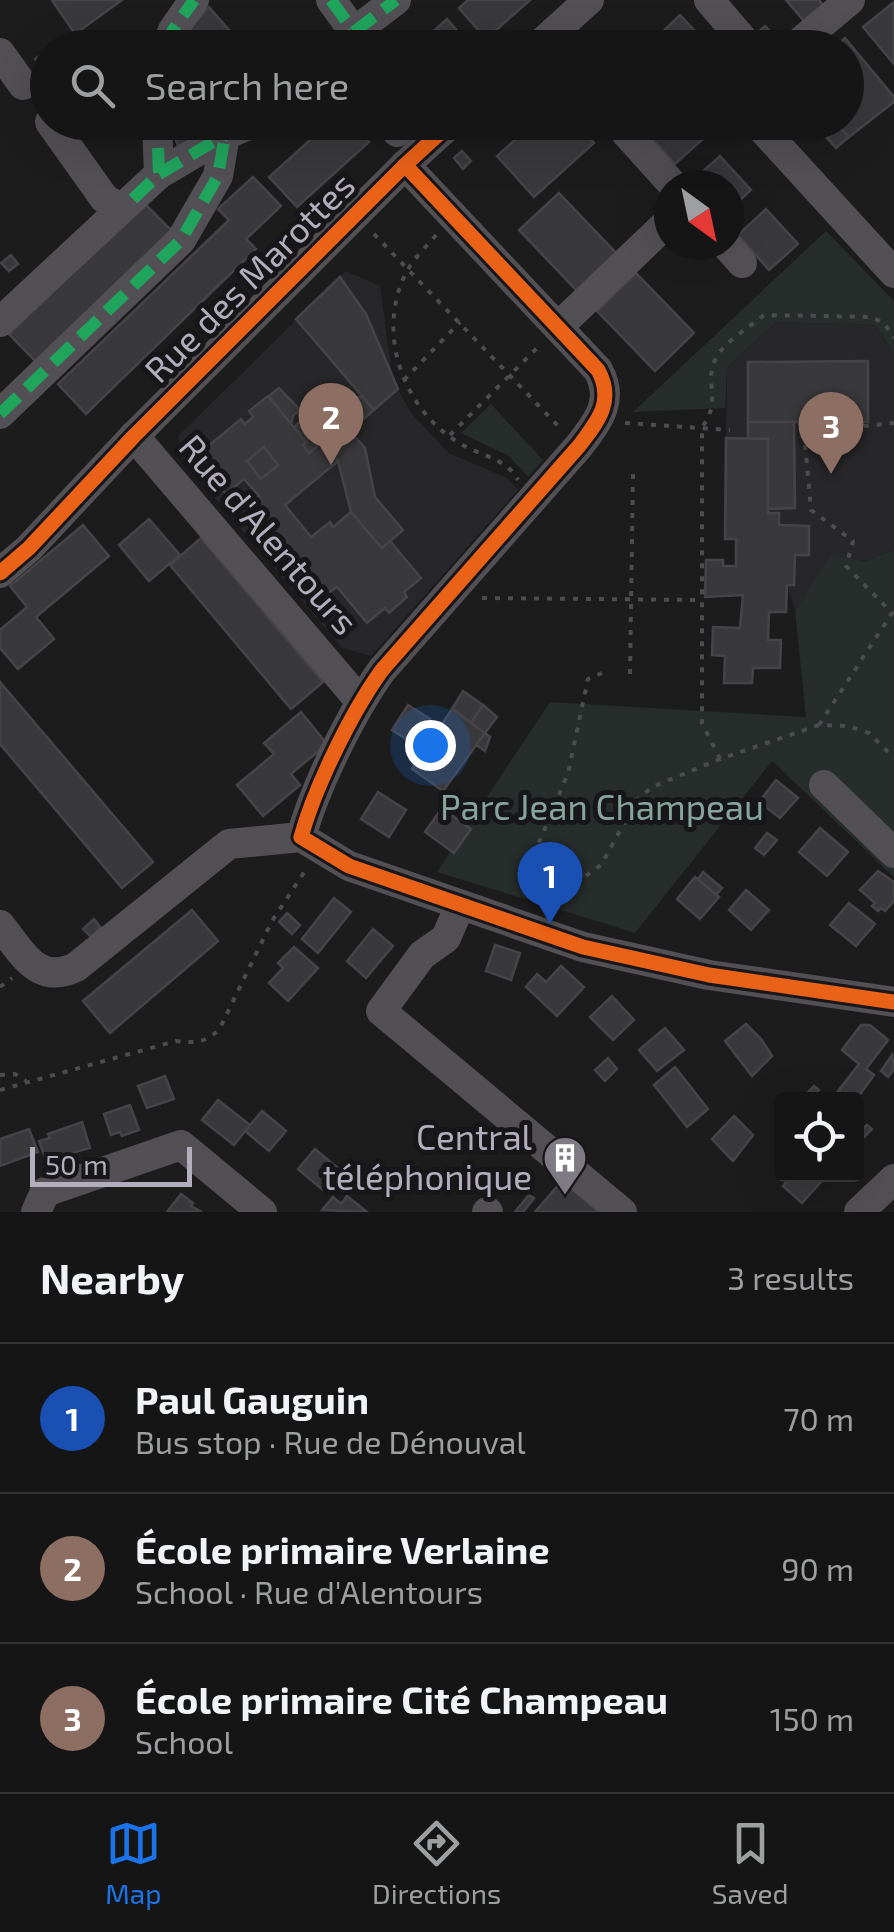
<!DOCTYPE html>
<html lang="en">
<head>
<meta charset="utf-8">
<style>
  :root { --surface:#151515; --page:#222; --text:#f1f3f6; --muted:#9d9fa0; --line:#343434; --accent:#1a73e8 }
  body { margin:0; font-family:"Exo 2",sans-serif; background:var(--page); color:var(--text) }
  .controls { position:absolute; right:30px; bottom:30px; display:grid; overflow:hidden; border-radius:10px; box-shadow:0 10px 40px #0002 }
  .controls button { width:90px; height:90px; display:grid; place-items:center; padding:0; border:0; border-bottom:2px solid var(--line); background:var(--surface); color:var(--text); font:50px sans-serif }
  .compass { position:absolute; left:654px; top:170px; width:90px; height:90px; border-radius:50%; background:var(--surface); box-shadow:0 10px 40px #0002; rotate:147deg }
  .scale { position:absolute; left:30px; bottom:25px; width:162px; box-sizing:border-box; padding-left:10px; border:5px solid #b2aebc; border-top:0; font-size:28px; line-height:35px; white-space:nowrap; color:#b2aebc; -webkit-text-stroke:8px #171618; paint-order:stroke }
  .you { position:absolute; left:430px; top:745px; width:35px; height:35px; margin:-25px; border:8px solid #fff; border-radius:50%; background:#1a73e8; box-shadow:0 0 0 15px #1a73e833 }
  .badge { display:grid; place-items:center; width:65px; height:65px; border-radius:50%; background:var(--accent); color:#fff; font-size:32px; font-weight:700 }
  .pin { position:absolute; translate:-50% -82px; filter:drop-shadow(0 2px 5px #0008) }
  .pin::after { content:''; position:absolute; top:52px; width:35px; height:30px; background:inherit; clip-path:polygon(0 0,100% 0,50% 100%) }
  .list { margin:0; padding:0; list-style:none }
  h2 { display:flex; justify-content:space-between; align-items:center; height:130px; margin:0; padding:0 40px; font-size:42px }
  h2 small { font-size:32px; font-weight:400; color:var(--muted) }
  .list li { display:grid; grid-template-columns:65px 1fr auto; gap:30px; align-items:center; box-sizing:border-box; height:150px; padding:0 40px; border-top:2px solid var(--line) }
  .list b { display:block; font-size:38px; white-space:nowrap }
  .list p { margin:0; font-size:32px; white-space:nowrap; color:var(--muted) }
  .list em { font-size:32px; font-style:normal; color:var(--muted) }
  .icon { flex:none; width:55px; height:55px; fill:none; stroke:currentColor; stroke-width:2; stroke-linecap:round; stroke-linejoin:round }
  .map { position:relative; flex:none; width:894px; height:1212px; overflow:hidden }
  .search { position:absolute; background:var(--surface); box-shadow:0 10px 40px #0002; left:30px; right:30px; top:30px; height:110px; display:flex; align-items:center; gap:25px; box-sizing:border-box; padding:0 35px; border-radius:55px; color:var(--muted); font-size:38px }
  .sheet { height:580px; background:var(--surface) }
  nav { display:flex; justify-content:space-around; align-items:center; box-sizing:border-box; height:140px; border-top:2px solid var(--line); background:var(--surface); font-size:28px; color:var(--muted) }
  nav a { display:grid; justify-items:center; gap:5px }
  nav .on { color:var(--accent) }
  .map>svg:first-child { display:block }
  .built { fill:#272628 }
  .green { fill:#262d2b }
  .building { fill:#39393b; stroke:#464448; stroke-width:2.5; fill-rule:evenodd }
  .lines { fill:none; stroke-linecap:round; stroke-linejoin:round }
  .path { stroke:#4d4c50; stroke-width:4; stroke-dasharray:5 8; stroke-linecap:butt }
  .minor { stroke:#525055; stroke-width:30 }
  .quiet { stroke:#20a55d; stroke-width:12; stroke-dasharray:25 12; stroke-linecap:butt }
  .cycleway-casing { stroke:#171618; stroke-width:21 }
  .cycleway { stroke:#ea6118; stroke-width:15 }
  .labels { text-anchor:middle; stroke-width:10; stroke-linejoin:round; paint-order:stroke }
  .street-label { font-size:35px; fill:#b2aebc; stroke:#171618 }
  .park-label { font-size:35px; fill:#87a59a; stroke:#171618 }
  .poi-label { font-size:35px; fill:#b2aebc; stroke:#171618; text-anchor:end }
</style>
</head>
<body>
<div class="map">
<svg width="894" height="1212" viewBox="0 0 894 1212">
  <rect width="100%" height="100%" fill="#1c1c1c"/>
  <g class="built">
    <path d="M346,271L380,286L393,381L412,414L449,453L507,478L518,490L371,656L342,648L181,458L178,436Z"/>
    <path d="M776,322L875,325L894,354V550L865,561L830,555L795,610L787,585H794L795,555H809V527L779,525V514L768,513L726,438L727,367Z"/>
  </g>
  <g class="green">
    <path d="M826,231L894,301V354L875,325L776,322L727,367L725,408L633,412Z"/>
    <path d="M491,404L543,460L528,477L509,456L461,433Z"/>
    <path d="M894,550V877L772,761L635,933L437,872L550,702L806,717L795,610L830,555L865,561Z"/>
  </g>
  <g class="building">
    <path d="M52,0H122L75,34Z"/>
    <path d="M468,0H530L486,39L459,8Z"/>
    <path d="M786,0H819L823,5L804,21Z"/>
    <path d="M894,2V64L863,27Z"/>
    <path d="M209,7L235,37L226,48H179L192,25Z"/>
    <path d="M680,15L706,43L701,48H646Z"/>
    <path d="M447,19L472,48H415Z"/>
    <path d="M765,26L779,41L772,48H763L753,37Z"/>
    <path d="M67,36L76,48H51Z"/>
    <path d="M845,38L894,97V102L849,137L835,122H846V48H834Z"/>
    <path d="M48,50V78L35,59Z"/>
    <path d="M79,122H111L90,137Z"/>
    <path d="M170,122H212L217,134L180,152Z"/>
    <path d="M330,122H351L369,142L297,207L269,177Z"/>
    <path d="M535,122H575L594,143L534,197L497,156Z"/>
    <path d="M652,122H690L704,138L675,164L644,130Z"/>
    <path d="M839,127L849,137L836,148L827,138Z"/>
    <path d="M462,151L471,161L463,169L454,158Z"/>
    <path d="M720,156L751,190L729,210V185H694L691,182Z"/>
    <path d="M253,177L281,206L246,239L256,249L86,414L58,384L229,220L218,209Z"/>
    <path d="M559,193L617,254L577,291L519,230Z"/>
    <path d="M144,203L173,232L37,363L9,334Z"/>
    <path d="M766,209L798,244L769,270L738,235Z"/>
    <path d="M11,255L18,264L9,271L1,263Z"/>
    <path d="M636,273L694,333L655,371L597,311Z"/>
    <path d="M340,277L366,314L398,389L374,410L296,319Z"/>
    <path d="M868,361V422H748V362Z"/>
    <path d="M279,388L300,410L293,416L291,424L269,396Z"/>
    <path d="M268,396L306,442L303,445L309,453L322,442L338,461L285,505L311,537L330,522L333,527L351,512L382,548L390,541L421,578L404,592L407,597L389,613L385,608L367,623L337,587L327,594L250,503L259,496L244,479L226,494L195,457L241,419L245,424L253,417L249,411ZM264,447L278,465L261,479L247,461Z"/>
    <path d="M361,396L374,410L350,431L365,448L375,497L403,530L382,548L351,512L338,461L322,442L309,453L303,445L306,442L294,427L324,402L337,416Z"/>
    <path d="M748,422H794L795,508L768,509V439H748Z"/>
    <path d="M726,438L768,439V513H779V525L809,526V555H795L794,585H787L786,612H769L768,640H781L780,668H753L752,683H724L725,656L712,655L713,627L740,628L743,595L705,597L706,560H723V566H736V539H725Z"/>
    <path d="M264,447L278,465L261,479L247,461Z"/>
    <path d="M149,519L180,555L149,581L119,545Z"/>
    <path d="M83,525L109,556L36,617L54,639L18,669L0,648V630L27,607L10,586Z"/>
    <path d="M201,538L323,682L291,709L170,565Z"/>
    <path d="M0,682L153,862L122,888L0,744Z"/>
    <path d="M463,691L483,705L471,723L452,709Z"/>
    <path d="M408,705L430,719L414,744L392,730Z"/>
    <path d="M483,705L497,717L485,733L471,723Z"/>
    <path d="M452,709L485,733L443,791L412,769Z"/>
    <path d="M301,712L327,744L291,774L300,785L263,816L237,785L274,754L264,743Z"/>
    <path d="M485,733L490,737L485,751L476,745Z"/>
    <path d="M776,780L798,798L780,818L759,802Z"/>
    <path d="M378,792L406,810L389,837L361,819Z"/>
    <path d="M442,808L471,829L454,853L425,832Z"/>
    <path d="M820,828L848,852L827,876L799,852Z"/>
    <path d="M767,833L777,840L764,855L755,848Z"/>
    <path d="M878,871L894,882V901L885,911L881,908L878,911L872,906L875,903L860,890Z"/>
    <path d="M703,872L722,888L716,895L698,879Z"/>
    <path d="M695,877L719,897L700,919L677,899Z"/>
    <path d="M746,890L769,910L751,930L729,910Z"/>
    <path d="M334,898L351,912L318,953L302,939Z"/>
    <path d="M849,903L875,924L856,946L830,925Z"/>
    <path d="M192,910L218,941L110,1033L83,1001Z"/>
    <path d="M287,913L300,925L292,934L279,922Z"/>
    <path d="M94,919L101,928L91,937L83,929Z"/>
    <path d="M373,929L393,946L366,978L347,961Z"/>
    <path d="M495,945L520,953L511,980L486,971Z"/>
    <path d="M294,947L318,968L288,1001L269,983L283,968L278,963Z"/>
    <path d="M561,966L584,987L557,1016L526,987L537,974L546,982Z"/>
    <path d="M612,996L634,1020L613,1040L590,1017Z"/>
    <path d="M746,1024L762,1040L772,1056L752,1076L725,1041Z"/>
    <path d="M861,1025H870L888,1040L866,1069L874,1075L856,1100H849L838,1091L859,1064L842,1050Z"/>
    <path d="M665,1028L684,1050L657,1071L639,1050Z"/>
    <path d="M892,1055L894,1069L888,1077L881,1071Z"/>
    <path d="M608,1058L617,1069L605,1081L595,1070Z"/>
    <path d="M675,1067L708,1109L687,1127L654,1085Z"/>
    <path d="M165,1076L174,1099L147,1108L138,1086Z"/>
    <path d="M814,1086L819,1090L811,1100H805L803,1098Z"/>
    <path d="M218,1100L250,1125L234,1145L202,1120Z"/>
    <path d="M130,1105L139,1130L122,1136L120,1132L111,1135L104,1114Z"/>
    <path d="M262,1111L286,1131L269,1151L245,1131Z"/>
    <path d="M734,1116L753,1135L733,1161L712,1139Z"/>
    <path d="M82,1122L90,1148L46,1160L39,1141L50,1138L48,1134Z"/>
    <path d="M867,1125L872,1129L861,1140L856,1135Z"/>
    <path d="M29,1129L38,1152L0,1166V1139Z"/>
    <path d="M315,1149L340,1170L323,1190L298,1169Z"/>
    <path d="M798,1174H828L802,1203L783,1186L792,1175L795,1178Z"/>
    <path d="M562,1181L599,1212H535Z"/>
    <path d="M181,1194L193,1203L191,1206L202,1212H167Z"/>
    <path d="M529,1195L534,1198L523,1212H515Z"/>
    <path d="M347,1196L367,1212L322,1210L333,1197L341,1204Z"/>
  </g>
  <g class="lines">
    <g class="path">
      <path d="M374,234L561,429"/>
      <path d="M436,235C427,246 414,258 407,271C375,331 402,410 461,444C481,456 506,458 518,480"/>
      <path d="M404,380L460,322"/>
      <path d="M625,423L730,430"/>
      <path d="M450,435L539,346"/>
      <path d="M482,598L702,600"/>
      <path d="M602,673L588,679L568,773L538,845V868L545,885L581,879L601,865L637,800L652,787L720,759L819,725L848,726L869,733L894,758"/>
      <path d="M630,674L633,474"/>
      <path d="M819,725L892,613L846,566L853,541L811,510L804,432L894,423"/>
      <path d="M720,759L702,723V427C723,400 703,382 716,358C724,342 750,327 764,315L871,317L884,323L894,338"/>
      <path d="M536,903L545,885"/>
      <path d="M0,987L12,978"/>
      <path d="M0,1075L15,1074L26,1081"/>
      <path d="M0,1090L176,1041C196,1043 204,1043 219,1030L272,921L307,868"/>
    </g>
    <g class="minor">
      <path d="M331,0L354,32L342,48"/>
      <path d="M709,0L750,48"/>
      <path d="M354,32L396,0"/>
      <path d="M166,48L173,30L194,0"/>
      <path d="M536,48L589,0"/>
      <path d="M793,48L850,0"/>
      <path d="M0,53L23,85"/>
      <path d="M50,122L104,198L121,209"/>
      <path d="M389,122L397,132"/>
      <path d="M756,122L894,273"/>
      <path d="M627,134L673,185"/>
      <path d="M159,174L225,135L256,122"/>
      <path d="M726,245L742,263"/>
      <path d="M0,322L159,174L157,122"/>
      <path d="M558,327L669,221"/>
      <path d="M0,414L181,240L218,176L225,135"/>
      <path d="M134,436L360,701"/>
      <path d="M0,573L29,548L134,436L405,165L452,122"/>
      <path d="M824,785L894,853"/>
      <path d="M301,837C315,787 351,713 382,670L579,446C598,421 615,401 598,370L405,165"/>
      <path d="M301,837L349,866L583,947L709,975L894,1002"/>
      <path d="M460,905L446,938L422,955L381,1011L622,1212"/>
      <path d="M0,925C22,952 37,986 76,967L229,844L301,837"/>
      <path d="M36,1212L45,1192L181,1145L262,1212"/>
      <path d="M487,1212H488"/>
      <path d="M859,1212L894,1179"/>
    </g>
    <g class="quiet">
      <path d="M331,0L354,32L342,48"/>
      <path d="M354,32L396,0"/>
      <path d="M166,48L173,30L194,0"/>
      <path d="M389,122L397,132"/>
      <path d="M159,174L225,135L256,122"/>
      <path d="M133,199L159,174L157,122"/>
      <path d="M0,414L181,240L218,176L225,135"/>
    </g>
    <defs>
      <g id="cycleway">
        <path d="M405,165L598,370C615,401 598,421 579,446L382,670C351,713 315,787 301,837L349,866L583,947L709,975L894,1002"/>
        <path d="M0,573L29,548L134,436L405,165L452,122"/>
      </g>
    </defs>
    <use href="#cycleway" class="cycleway-casing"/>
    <use href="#cycleway" class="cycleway"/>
  </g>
  <defs>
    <symbol id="building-pin" viewBox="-11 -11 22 30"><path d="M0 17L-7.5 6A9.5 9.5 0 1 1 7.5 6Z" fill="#7e7b84" stroke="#171618"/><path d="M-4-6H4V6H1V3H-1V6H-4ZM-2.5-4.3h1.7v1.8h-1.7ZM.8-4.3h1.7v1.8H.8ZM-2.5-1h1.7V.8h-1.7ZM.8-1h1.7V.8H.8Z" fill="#fff"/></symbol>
  </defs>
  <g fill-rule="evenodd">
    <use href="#building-pin" x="540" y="1133" width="50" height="68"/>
  </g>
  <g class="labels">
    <g class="street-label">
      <text transform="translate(250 278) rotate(-45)" y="12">Rue des Marottes</text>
      <text transform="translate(268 535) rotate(49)" y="12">Rue d'Alentours</text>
    </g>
    <g class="park-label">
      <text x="602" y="820">Parc Jean Champeau</text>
    </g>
    <g class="poi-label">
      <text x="532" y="1150">Central<tspan x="532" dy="40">téléphonique</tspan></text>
    </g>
  </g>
</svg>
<div class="controls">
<button><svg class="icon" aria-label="locate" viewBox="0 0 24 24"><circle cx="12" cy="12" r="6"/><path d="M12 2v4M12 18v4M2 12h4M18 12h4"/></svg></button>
</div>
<svg class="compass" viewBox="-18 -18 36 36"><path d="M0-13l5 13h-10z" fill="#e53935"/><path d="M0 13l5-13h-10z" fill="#9d9fa0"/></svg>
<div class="scale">50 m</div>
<div class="you"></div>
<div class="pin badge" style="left:550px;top:924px;background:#1a4fb4">1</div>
<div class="pin badge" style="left:331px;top:465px;background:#8d6e63">2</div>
<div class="pin badge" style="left:831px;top:474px;background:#8d6e63">3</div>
<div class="search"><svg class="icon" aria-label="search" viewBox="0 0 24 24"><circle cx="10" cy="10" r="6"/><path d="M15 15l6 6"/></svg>Search here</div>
</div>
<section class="sheet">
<h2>Nearby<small>3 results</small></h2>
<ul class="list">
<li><span class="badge" style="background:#1a4fb4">1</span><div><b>Paul Gauguin</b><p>Bus stop · Rue de Dénouval</p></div><em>70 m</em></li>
<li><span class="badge" style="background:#8d6e63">2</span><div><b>École primaire Verlaine</b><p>School · Rue d'Alentours</p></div><em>90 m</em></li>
<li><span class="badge" style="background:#8d6e63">3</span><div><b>École primaire Cité Champeau</b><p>School</p></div><em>150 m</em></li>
</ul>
</section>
<nav>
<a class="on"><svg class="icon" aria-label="map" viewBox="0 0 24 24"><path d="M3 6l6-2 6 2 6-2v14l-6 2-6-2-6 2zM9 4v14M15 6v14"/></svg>Map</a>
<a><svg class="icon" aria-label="directions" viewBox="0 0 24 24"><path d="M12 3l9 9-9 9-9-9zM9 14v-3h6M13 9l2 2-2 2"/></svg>Directions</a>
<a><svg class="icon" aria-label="saved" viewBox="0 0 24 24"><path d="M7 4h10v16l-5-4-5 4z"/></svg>Saved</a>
</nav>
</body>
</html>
